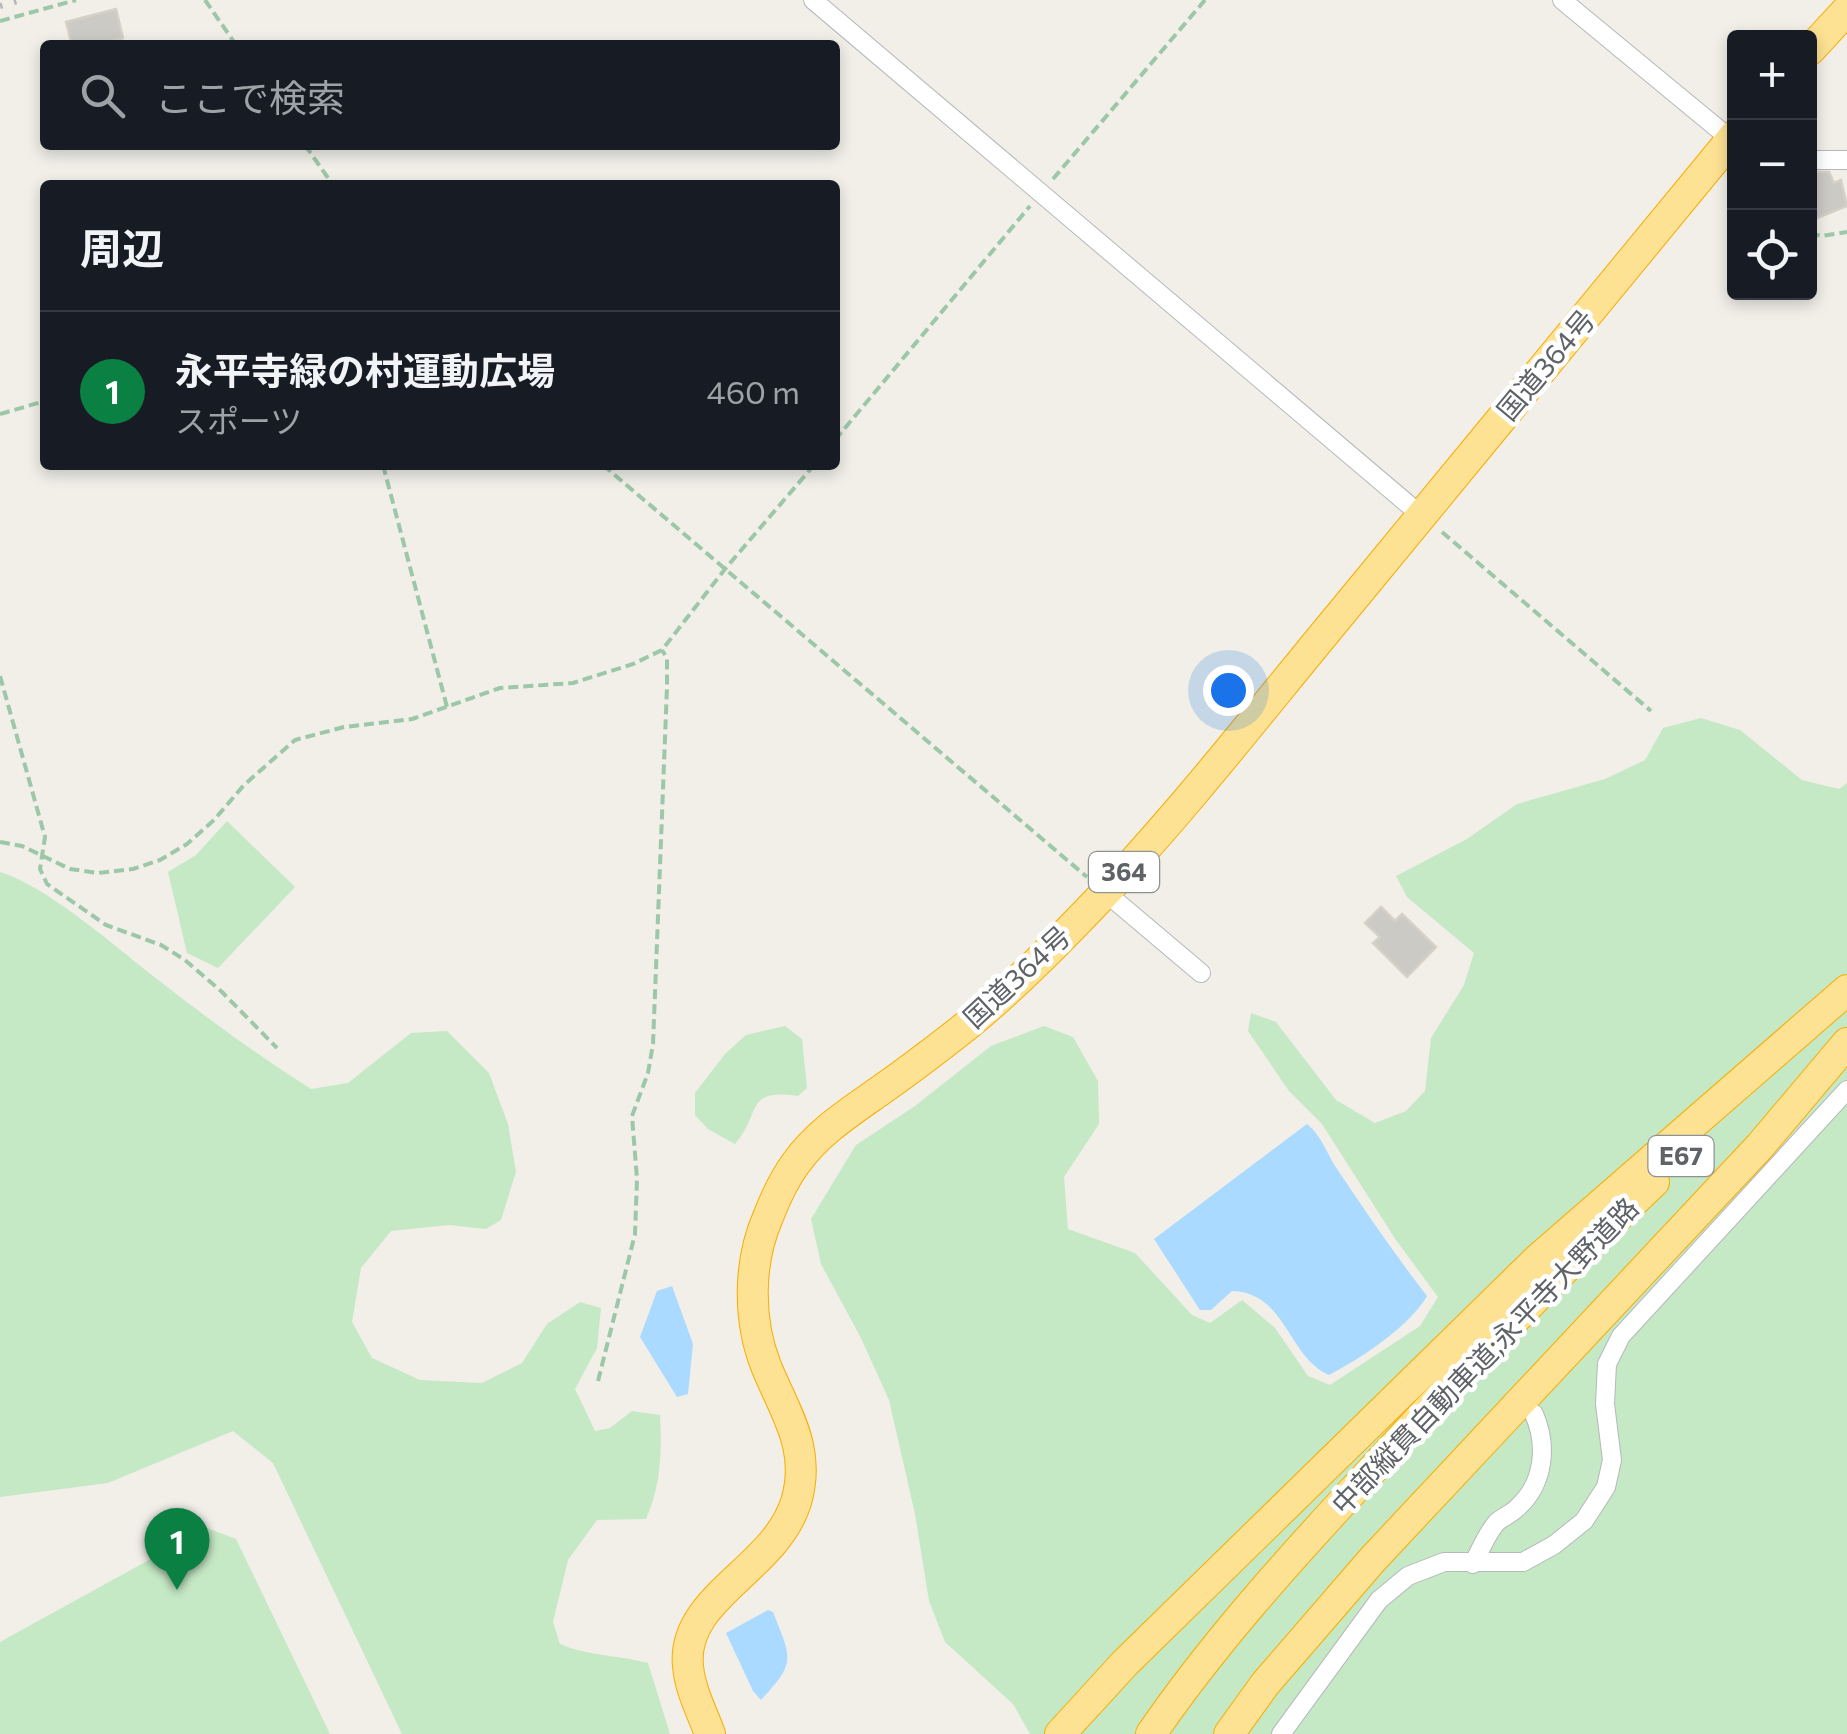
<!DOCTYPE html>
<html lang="ja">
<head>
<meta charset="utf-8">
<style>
  :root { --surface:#171b24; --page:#20242c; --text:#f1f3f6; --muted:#9ea1a6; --line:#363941; --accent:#0b8043 }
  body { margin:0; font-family:Commissioner,"Noto Sans JP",sans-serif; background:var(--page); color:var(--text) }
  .controls { position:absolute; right:30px; top:30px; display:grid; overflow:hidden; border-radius:10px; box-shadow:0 5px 15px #0003 }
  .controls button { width:90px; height:90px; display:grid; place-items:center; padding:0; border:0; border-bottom:2px solid var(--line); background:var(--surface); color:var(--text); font:50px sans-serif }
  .you { position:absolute; left:1228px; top:690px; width:35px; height:35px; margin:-25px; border:8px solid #fff; border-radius:50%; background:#1a73e8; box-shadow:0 0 0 15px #1a73e833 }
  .badge { display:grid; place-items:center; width:65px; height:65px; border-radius:50%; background:var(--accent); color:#fff; font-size:32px; font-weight:700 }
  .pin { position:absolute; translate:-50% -82px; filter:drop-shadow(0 2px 5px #0008) }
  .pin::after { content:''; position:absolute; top:52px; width:35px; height:30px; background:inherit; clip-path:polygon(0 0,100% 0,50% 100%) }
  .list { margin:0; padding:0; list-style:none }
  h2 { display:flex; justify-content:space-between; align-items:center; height:130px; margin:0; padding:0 40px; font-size:42px }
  h2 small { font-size:32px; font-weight:400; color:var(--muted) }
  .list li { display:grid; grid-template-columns:65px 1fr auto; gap:30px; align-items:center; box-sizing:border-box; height:160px; padding:0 40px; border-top:2px solid var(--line) }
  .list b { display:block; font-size:38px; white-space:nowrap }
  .list p { margin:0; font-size:32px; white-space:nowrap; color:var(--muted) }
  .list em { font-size:32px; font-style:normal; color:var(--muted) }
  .icon { flex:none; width:55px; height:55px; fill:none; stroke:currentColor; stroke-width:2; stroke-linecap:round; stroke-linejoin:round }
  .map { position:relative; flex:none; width:1847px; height:1734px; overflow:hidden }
  .search { position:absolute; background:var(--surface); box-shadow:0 5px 15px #0003; left:40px; top:40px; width:800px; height:110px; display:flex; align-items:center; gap:25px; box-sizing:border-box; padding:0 35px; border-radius:10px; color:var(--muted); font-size:38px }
  .panel { position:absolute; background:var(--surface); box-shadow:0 5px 15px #0003; left:40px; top:180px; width:800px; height:290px; border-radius:10px }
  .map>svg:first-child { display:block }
  .green { fill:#c5e8c5 }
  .water { fill:#aadaff }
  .building { fill:#cccac5; stroke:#d6d1c6; stroke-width:2.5 }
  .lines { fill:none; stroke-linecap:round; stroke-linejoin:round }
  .street-casing { stroke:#b5b8bc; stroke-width:20 }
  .highway-casing { stroke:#f9ab00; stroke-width:32 }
  .path { stroke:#9cc7a9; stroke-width:4; stroke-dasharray:10 5; stroke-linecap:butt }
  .street { stroke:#fff; stroke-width:18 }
  .highway { stroke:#fde293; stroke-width:30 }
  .rail { stroke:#b6b7b8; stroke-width:6; stroke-dasharray:2.5 12; stroke-linecap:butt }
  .labels { text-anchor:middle; stroke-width:9; stroke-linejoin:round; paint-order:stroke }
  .shield { fill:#fff; stroke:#8f9295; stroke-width:2.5 }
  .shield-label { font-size:25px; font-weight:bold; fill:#5f6368 }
  .street-label { font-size:28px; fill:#5f6368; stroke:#fff }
</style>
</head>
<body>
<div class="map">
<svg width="1847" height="1734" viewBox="0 0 1847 1734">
  <rect width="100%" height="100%" fill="#f1efe8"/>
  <g class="green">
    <path d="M1701,718L1740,730L1802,780L1839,789L1847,783V1734H1030L1013,1704L945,1642L929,1601L915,1514L889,1400L861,1338L821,1264L811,1219L856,1145L915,1106L991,1046L1044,1026L1073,1037L1098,1081L1099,1124L1064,1177L1068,1229L1135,1253L1192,1315L1210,1323L1242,1300L1275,1328L1308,1376L1330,1385L1420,1326L1438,1297L1396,1240L1322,1124L1289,1091L1248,1031L1251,1013L1276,1022L1336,1100L1375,1123L1406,1111L1425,1091L1431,1038L1464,985L1474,953L1407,897L1396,876L1467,839L1517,804L1605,779L1645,760L1663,728Z"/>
    <path d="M227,821L295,887L218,968L187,953L168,872L196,855Z"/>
    <path d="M0,872C46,886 114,945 153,976C204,1016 256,1054 311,1089L348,1083L411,1033L447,1031L489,1073L508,1124L516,1172L501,1220L486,1229L449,1225L391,1231L361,1268L352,1322L372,1358L420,1380L482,1383L522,1363L547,1324L580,1302L601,1308L597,1348L575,1389L595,1431L610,1428L632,1411L660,1415C662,1451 661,1485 646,1519L597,1520L568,1560L553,1622L560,1644C588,1656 618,1655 648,1663L670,1734H402L273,1463L233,1431L108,1483L0,1497Z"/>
    <path d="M785,1026L802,1039L807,1088L798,1096C744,1088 762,1113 735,1144L708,1129L695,1115V1093L725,1054L746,1035Z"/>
    <path d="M207,1528L236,1539L330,1734H0V1642Z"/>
  </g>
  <g class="water">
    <path d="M1307,1124C1321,1135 1327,1154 1337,1169C1366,1212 1395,1255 1427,1296C1410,1326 1360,1359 1329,1375C1288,1358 1286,1292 1232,1291L1211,1310H1200L1154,1239Z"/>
    <path d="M672,1286L693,1344L688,1394L677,1397L640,1337L657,1291Z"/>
    <path d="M768,1610L773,1612C791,1658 797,1662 761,1700L753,1691L726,1633Z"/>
  </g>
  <g class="building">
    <path d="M116,9L123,38L97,45H72L66,22Z"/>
    <path d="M1815,172H1829L1834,183L1841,180L1847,206L1810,221V175Z"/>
    <path d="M1381,907L1395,921L1402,914L1436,947L1407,977L1373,943L1380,937L1365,923Z"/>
  </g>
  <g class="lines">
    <defs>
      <g id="street">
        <path d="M813,0L1422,516"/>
        <path d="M1562,0L1734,142"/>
        <path d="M1810,160H1847"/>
        <path d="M1105,892L1201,973"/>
        <path d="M1473,1564C1480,1551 1487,1533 1497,1522C1503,1517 1511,1514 1517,1508C1544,1484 1548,1446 1534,1414"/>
        <path d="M1281,1734L1379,1600L1408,1576L1444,1562H1523L1554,1545L1584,1521L1606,1487L1612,1460L1605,1404L1607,1364L1621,1336L1847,1090"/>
      </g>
      <g id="highway">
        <path d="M1810,50L1847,10"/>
        <path d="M710,1734C702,1712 690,1690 688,1666C681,1597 775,1570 796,1502C812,1448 785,1413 766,1366C748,1320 748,1263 768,1217C775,1199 784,1179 796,1163C818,1132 850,1112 881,1090C911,1069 941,1046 970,1023C1017,984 1060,940 1102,896C1186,807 1261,710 1339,616C1471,456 1603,296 1734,136"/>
        <path d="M1060,1734L1125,1663L1539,1258L1847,990"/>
        <path d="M1151,1734C1213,1644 1286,1563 1361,1482C1455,1379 1552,1279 1654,1182"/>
        <path d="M1229,1734L1265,1684L1373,1559L1760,1146L1847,1043"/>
      </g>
    </defs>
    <use href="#street" class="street-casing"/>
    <use href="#highway" class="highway-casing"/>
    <g class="path">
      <path d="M205,0L236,45"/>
      <path d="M0,21L76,0"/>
      <path d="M305,145L333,185"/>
      <path d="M1053,179L1205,0"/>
      <path d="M1810,233L1821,236L1847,232"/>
      <path d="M0,414L45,401"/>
      <path d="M835,440L1030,206"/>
      <path d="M383,465L447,707"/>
      <path d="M603,465L1087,877"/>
      <path d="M1442,532L1651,711"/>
      <path d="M0,676L45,837L40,869L47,884L106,925L161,945L185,960L222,992L277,1048"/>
      <path d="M0,842L22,846L70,869L98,873L133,869L160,860L187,844L214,820L244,785L295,740L344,727L412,719L500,688L573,683L633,664L662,650L725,569L814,465"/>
      <path d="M598,1381L635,1234L637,1179L632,1116L648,1073L653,1044L667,687V658L662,650"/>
    </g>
    <use href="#street" class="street"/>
    <use href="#highway" class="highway"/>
    <path class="rail" d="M0,6L21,0"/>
  </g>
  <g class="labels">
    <g class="shield">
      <rect x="1089" y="852" width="70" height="40" rx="8"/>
      <rect x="1648.5" y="1136" width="65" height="40" rx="8"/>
    </g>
    <g class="shield-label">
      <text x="1124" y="881">364</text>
      <text x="1681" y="1165">E67</text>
    </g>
    <g class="street-label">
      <text transform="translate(1546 365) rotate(-50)" y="10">国道364号</text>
      <text transform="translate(1017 977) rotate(-43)" y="10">国道364号</text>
      <text transform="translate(1485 1356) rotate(-46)" y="10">中部縦貫自動車道;永平寺大野道路</text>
    </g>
  </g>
</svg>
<div class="controls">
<button>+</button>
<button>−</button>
<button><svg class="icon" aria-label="locate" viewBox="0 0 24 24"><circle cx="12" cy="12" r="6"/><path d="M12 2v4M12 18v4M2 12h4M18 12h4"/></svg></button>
</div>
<div class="you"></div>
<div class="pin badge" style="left:177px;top:1590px">1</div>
<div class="search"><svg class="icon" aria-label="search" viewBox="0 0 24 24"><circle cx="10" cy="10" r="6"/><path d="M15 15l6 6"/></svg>ここで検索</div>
<section class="panel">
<h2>周辺<small></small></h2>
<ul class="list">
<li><span class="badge">1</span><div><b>永平寺緑の村運動広場</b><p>スポーツ</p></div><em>460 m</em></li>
</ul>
</section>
</div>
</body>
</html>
